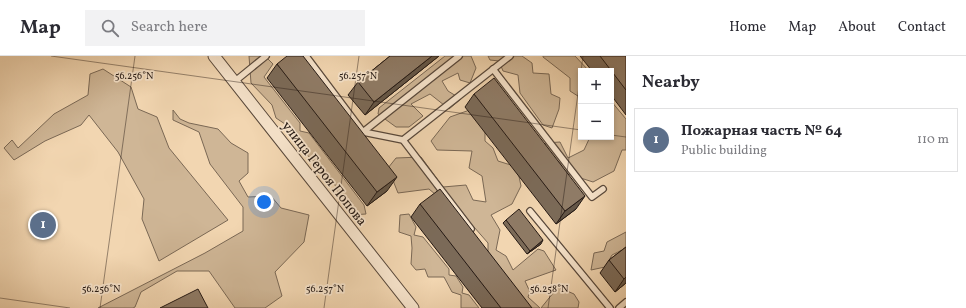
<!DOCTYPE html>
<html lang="en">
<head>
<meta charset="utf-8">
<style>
  :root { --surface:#fff; --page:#f2f2f3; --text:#2b2b33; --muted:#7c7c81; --line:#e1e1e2; --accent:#0b8043 }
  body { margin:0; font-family:Vollkorn,serif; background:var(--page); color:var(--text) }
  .controls { position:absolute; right:12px; top:12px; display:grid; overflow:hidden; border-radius:0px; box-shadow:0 2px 6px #0003 }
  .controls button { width:36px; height:36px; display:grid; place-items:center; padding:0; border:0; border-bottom:1px solid var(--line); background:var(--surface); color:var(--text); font:20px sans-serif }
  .you { position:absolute; left:264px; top:146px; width:14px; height:14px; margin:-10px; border:3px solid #fff; border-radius:50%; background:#1a73e8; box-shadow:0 0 0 6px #1a73e833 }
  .badge { display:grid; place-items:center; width:26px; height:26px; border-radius:50%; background:var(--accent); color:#fff; font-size:13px; font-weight:700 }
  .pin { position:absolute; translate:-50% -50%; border:2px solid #fff; box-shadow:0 1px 4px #0006 }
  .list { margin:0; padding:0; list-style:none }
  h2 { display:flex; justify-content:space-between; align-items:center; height:52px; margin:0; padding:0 16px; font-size:17px }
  h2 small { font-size:13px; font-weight:400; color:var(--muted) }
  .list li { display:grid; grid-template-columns:26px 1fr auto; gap:12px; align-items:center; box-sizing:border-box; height:64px; margin:0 8px 8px; padding:0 8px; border:1px solid var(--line); border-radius:0px }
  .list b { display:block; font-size:15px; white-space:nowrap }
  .list p { margin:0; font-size:13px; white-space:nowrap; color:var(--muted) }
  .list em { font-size:13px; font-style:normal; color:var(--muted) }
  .icon { flex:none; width:22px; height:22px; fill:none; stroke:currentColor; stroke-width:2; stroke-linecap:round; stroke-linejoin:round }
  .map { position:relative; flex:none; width:626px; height:252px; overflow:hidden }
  header { display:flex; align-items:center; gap:24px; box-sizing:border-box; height:56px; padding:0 20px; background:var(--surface); border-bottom:1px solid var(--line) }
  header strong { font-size:19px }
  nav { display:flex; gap:22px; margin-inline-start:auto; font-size:14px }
  .search { width:280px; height:36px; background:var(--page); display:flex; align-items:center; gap:10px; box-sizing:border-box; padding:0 14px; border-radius:0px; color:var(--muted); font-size:15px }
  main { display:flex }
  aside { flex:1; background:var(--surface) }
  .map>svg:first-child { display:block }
  .green { fill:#cfb696; stroke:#7a6855 }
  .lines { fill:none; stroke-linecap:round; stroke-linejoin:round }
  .lane-casing { stroke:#58483b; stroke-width:8 }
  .street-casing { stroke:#58483b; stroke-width:13 }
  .lane { stroke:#f7e4cc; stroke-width:5.5 }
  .street { stroke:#f7e4cc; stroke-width:11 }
  .wall { fill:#7b6a58; stroke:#241914 }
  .shaded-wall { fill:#645647; stroke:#241914 }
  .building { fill:#8f7b66; stroke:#241914 }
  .ticks { fill:none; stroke:#241914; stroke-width:1; stroke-opacity:0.45 }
  .labels { text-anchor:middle; stroke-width:3.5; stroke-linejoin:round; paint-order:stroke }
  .street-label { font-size:14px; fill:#241914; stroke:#f7e4cc }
  .ticks-label { font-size:10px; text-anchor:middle; fill:#241914; stroke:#f7e4cc; stroke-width:3.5; stroke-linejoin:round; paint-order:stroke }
</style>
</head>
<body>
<header>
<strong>Map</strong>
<div class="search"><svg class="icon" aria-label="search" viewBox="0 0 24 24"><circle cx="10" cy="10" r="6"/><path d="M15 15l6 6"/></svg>Search here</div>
<nav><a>Home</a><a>Map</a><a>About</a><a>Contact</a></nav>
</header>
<main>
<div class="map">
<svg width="626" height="252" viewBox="0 0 626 252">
  <rect width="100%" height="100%" fill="#f2d6b1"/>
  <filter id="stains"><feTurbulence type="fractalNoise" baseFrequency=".005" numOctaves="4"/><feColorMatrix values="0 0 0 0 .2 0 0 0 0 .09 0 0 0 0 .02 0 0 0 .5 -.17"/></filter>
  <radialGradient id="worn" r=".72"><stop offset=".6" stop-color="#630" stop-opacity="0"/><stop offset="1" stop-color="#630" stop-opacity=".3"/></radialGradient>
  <g class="green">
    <path d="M249,0H265L273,8L264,21L300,67V75L309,77L364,149L366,158L351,159V145L340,142L333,124L299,91L297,76L276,62L272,49L251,27Z"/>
    <path d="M445,0H471L476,12L470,27L460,24L458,17L442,25L448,35L461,43L449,53L430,38L411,48L423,60L409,71H396L378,58L379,52Z"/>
    <path d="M488,0H522L532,7L533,17L549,18L551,38L560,42L559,53L552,72L543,69L520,37L518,19L503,15L499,5L490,4Z"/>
    <path d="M543,0H575L589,15H581V42L570,35V22L543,1Z"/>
    <path d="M103,13L131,31L138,53L157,61L169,92L228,164L159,205L142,163L144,143L118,96L89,59L81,69L45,85L14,104L4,92L12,84L18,92L54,58L88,39L90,18Z"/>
    <path d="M611,45L626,63V94H622L614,115L593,126L565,117L560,107L549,102L545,87L560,86L568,102L584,94L590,81H611Z"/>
    <path d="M478,51L485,67V85L493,92L498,105L517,111L521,130L512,148L491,159L500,174L496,194L506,200L513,214L538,193L544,195L556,214L525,225L530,236L528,241L540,252H522L488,209V187L474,171L446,160L442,144L429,133L398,137L388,112L396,102L421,101L443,131L466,129L473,144L486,146L482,120L469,112L472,95L437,94L431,85L450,61Z"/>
    <path d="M173,54L180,63L189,67L218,73L231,87L248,97V117L239,125L248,141L271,140L281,152L309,159L304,186L275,216L282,240L265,252H235L209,215H177L141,236L135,251L133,252H98L205,197L243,175V151L210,108L199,76L173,64Z"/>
    <path d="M409,158L416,171L414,179L423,181L449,213V219L456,220L463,231L462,237L469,239L479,252H461V239L452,236L444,221H428L425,213L416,214L411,208L412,192L411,180L399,176L400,159Z"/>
    <path d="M626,176V192L612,199L605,211L591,214L594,197L604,195L607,186Z"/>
    <path d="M558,231L574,238L579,246L578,252H541Z"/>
  </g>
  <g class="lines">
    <defs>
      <g id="lane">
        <path d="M306,0L363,76L403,84L471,173"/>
        <path d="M493,13L592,141L603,133"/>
        <path d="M234,26L266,0"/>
        <path d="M363,76L459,0"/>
        <path d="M403,84L510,0"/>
        <path d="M530,155L610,252"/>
        <path d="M619,252L626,246"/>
      </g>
      <path id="street" d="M214,0L413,252"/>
    </defs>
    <use href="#lane" class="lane-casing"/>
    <use href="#street" class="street-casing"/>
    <use href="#lane" class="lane"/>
    <use href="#street" class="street"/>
  </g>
  <g class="wall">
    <path d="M390,0H439L365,59L348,39L358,26Z"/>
    <path d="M580,0H626V59L611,39V15H592Z"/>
    <path d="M277,8L387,135L367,150L267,22Z"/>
    <path d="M474,38L576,153L556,168L465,51Z"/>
    <path d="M420,148L532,252H482L411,161Z"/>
    <path d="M506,164L541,188L527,198L503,167Z"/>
    <path d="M626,191V227L615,236L600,217L609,204Z"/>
  </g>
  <g class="shaded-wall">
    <path d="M432,0H439L365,59L374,46Z"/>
    <path d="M397,121L387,135L367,150L377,136Z"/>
    <path d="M585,140L576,153L556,168L565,155Z"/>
    <path d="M543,184L541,188L527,198L530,195Z"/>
    <path d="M626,221V227L615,236L624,223Z"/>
  </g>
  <g class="building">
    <path d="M287,0H303L397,121L377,136L277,8Z"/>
    <path d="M390,0H432L374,46L358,26Z"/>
    <path d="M600,0H626V34Z"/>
    <path d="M494,22L585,140L565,155L474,38Z"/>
    <path d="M440,133L532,252H501L420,148Z"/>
    <path d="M519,153L543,184L530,195L506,164Z"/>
    <path d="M626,191V221L624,223L609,204Z"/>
    <path d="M198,233L208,252H160Z"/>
  </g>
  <path class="ticks" d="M51,0L581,74M581,15L583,0M611,79L626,81M0,242L70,252M100,252L135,0M324,252L359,0M548,252L581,16"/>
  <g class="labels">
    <g class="street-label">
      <text transform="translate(325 117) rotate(52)" y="5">улица Героя Попова</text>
    </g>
  </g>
  <g class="ticks-label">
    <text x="134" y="23">56.256°N</text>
    <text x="358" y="23">56.257°N</text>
    <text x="101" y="236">56.256°N</text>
    <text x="325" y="236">56.257°N</text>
    <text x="549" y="236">56.258°N</text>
  </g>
  <rect width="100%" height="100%" filter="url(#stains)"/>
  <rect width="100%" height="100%" fill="url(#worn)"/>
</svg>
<div class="controls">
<button>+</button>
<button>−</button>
</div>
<div class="you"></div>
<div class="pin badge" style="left:43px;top:169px;background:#5c6f8a">1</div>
</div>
<aside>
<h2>Nearby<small></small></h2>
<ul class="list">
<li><span class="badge" style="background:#5c6f8a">1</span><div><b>Пожарная часть № 64</b><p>Public building</p></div><em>110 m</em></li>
</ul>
</aside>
</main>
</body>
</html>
